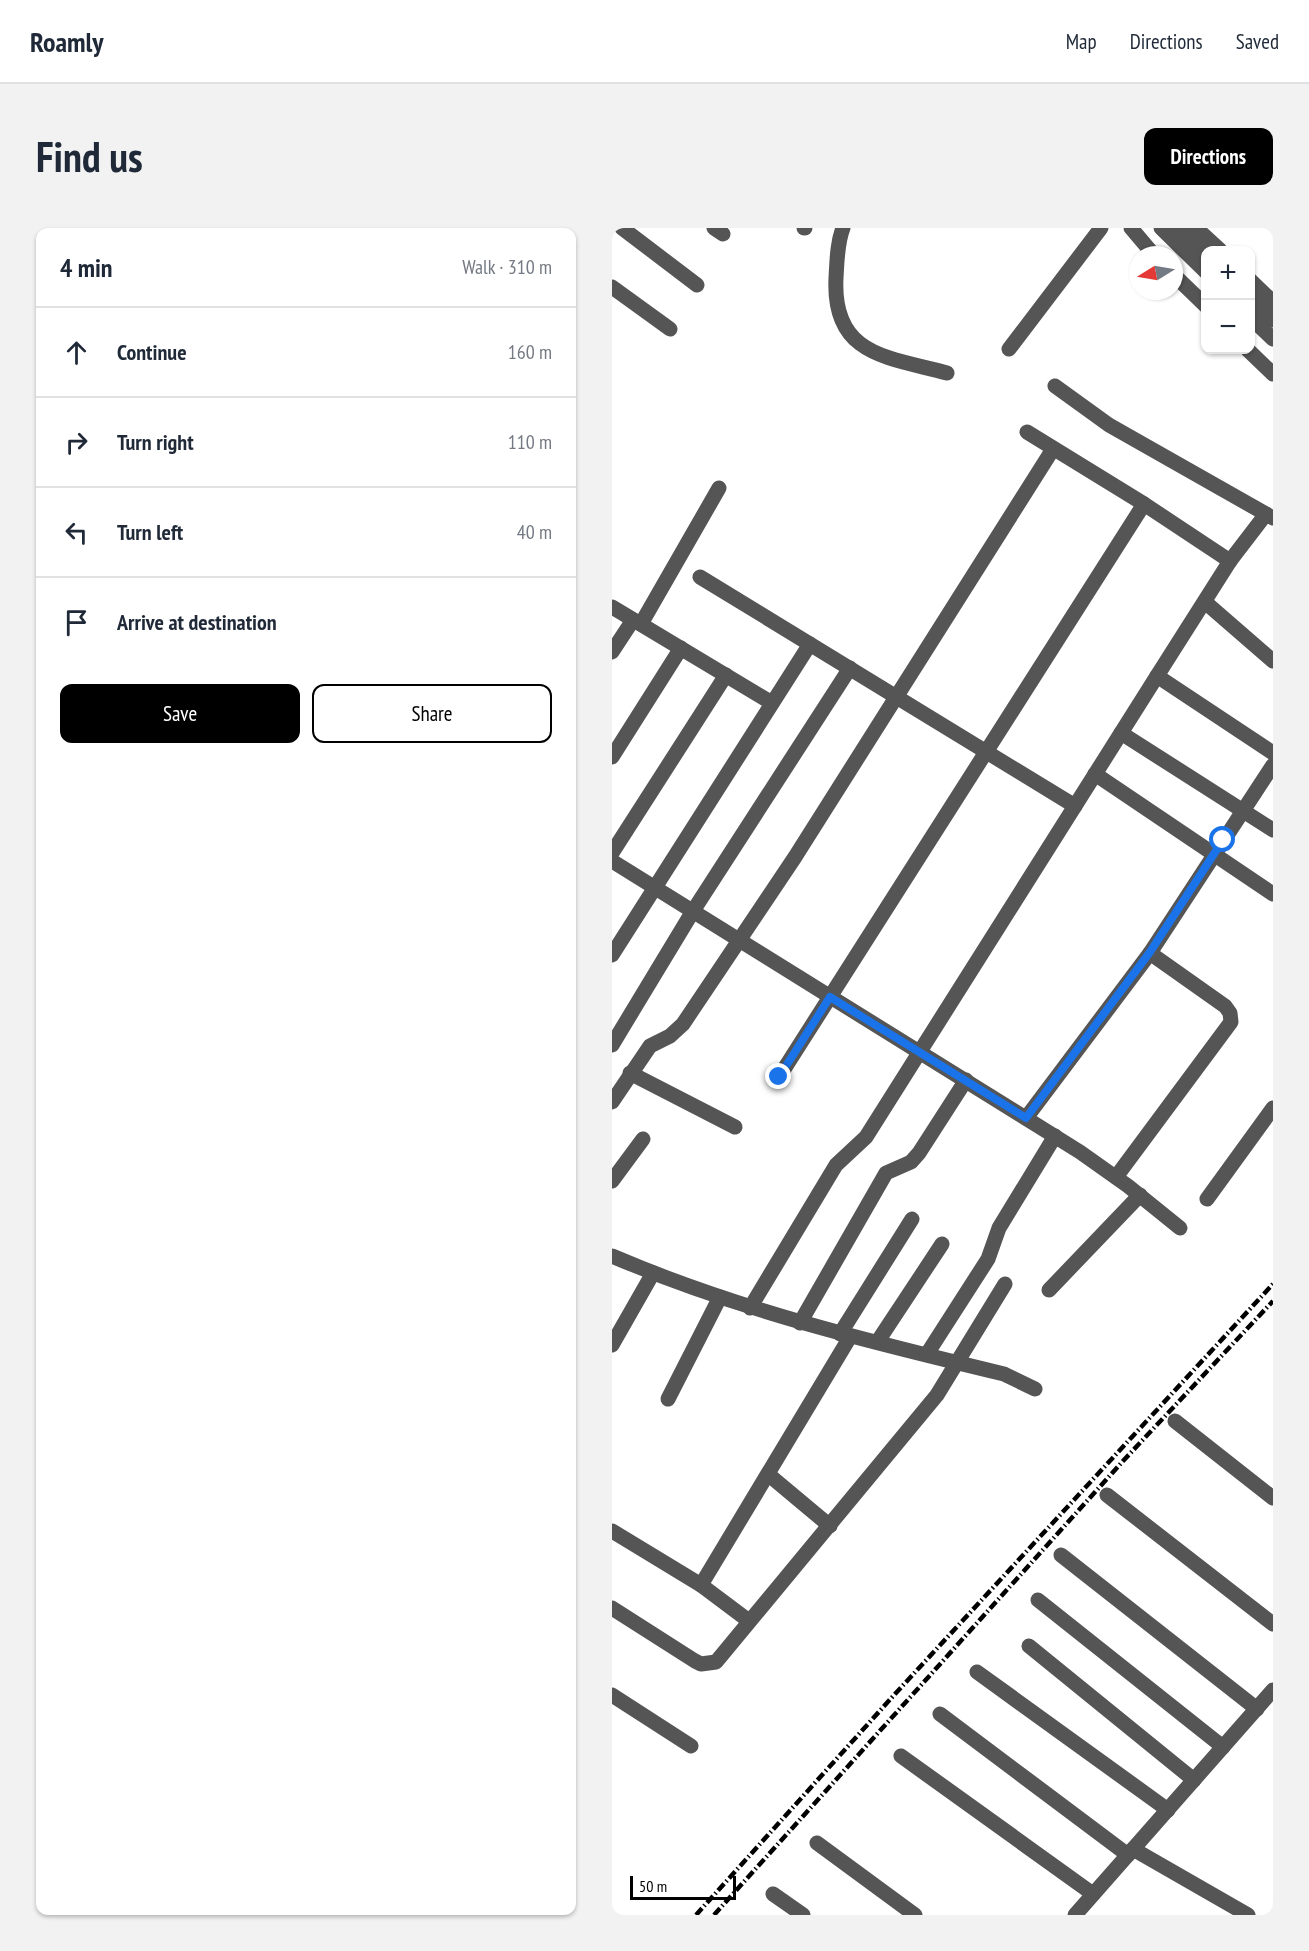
<!DOCTYPE html>
<html lang="en">
<head>
<meta charset="utf-8">
<style>
  :root { --surface:#fff; --page:#f2f2f3; --text:#1f2937; --muted:#747a83; --line:#e0e1e3; --accent:#000 }
  body { margin:0; font-family:"PT Sans Narrow",sans-serif; background:var(--page); color:var(--text) }
  .controls { position:absolute; right:18px; top:18px; display:grid; overflow:hidden; border-radius:12px; box-shadow:0 2px 4px #0004 }
  .controls button { width:54px; height:54px; display:grid; place-items:center; padding:0; border:0; border-bottom:2px solid var(--line); background:var(--surface); color:var(--text); font:30px sans-serif }
  .compass { position:absolute; left:517px; top:18px; width:54px; height:54px; border-radius:50%; background:var(--surface); box-shadow:0 2px 4px #0004; rotate:259deg }
  .scale { position:absolute; left:18px; bottom:15px; width:106px; box-sizing:border-box; padding-left:6px; border:3px solid #000; border-top:0; font-size:16px; line-height:21px; white-space:nowrap; color:#000; -webkit-text-stroke:4px #fff; paint-order:stroke }
  .stop { position:absolute; width:18px; height:18px; margin:-14px; border:4px solid #1a73e8; border-radius:50%; background:#fff }
  .stop.end { background:#1a73e8; border-color:#fff; box-shadow:0 2px 6px #0008 }
  .list { margin:0; padding:0; list-style:none }
  h2 { display:flex; justify-content:space-between; align-items:center; height:78px; margin:0; padding:0 24px; font-size:26px }
  h2 small { font-size:20px; font-weight:400; color:var(--muted) }
  .list li { display:grid; grid-template-columns:39px 1fr auto; gap:18px; align-items:center; box-sizing:border-box; height:90px; padding:0 24px; border-top:2px solid var(--line) }
  .list b { display:block; font-size:22px; white-space:nowrap }
  .list em { font-size:20px; font-style:normal; color:var(--muted) }
  .actions { display:flex; gap:12px; padding:18px 24px }
  .actions a { flex:1; padding:14px 0; border:2px solid var(--accent); border-radius:12px; text-align:center; font-size:21px; color:var(--accent) }
  .actions .main { background:var(--accent); color:#fff }
  .icon { flex:none; width:33px; height:33px; fill:none; stroke:currentColor; stroke-width:2; stroke-linecap:round; stroke-linejoin:round }
  .map { position:relative; flex:none; width:661px; height:1687px; overflow:hidden; border-radius:12px }
  header { display:flex; align-items:center; gap:36px; box-sizing:border-box; height:84px; padding:0 30px; background:var(--surface); border-bottom:2px solid var(--line) }
  header strong { font-size:28px }
  nav { display:flex; gap:33px; margin-inline-start:auto; font-size:21px }
  .intro { display:flex; align-items:center; justify-content:space-between; box-sizing:border-box; height:144px; padding:0 36px }
  h1 { margin:0; font-size:42px }
  .button { padding:15px 27px; border-radius:12px; background:var(--accent); color:#fff; font-size:21px; font-weight:700 }
  main { display:flex; gap:36px; padding:0 36px }
  aside { flex:1; background:var(--surface); border-radius:12px; box-shadow:0 2px 4px #0004 }
  .map>svg:first-child { display:block }
  .lines { fill:none; stroke-linecap:round; stroke-linejoin:round }
  .minor { stroke:#555; stroke-width:15 }
  .rail { stroke:#000; stroke-width:4.5; stroke-dasharray:9 3 1.5 3; stroke-linecap:butt }
  .route { stroke:#1a73e8; stroke-width:8 }
</style>
</head>
<body>
<header>
<strong>Roamly</strong>
<nav><a>Map</a><a>Directions</a><a>Saved</a></nav>
</header>
<div class="intro"><h1>Find us</h1><a class="button">Directions</a></div>
<main>
<aside>
<h2>4 min<small>Walk · 310 m</small></h2>
<ul class="list">
<li><svg class="icon" aria-label="ahead" viewBox="0 0 24 24"><path d="M12 20V5M6 11l6-6 6 6"/></svg><div><b>Continue</b></div><em>160 m</em></li>
<li><svg class="icon" aria-label="right" viewBox="0 0 24 24"><path d="M7 20v-9h11M14 6l5 5-5 5"/></svg><div><b>Turn right</b></div><em>110 m</em></li>
<li><svg class="icon" aria-label="left" viewBox="0 0 24 24"><path d="M17 20v-9H6M10 6l-5 5 5 5"/></svg><div><b>Turn left</b></div><em>40 m</em></li>
<li><svg class="icon" aria-label="arrive" viewBox="0 0 24 24"><path d="M6 21V4h12l-3 4 3 4H6"/></svg><div><b>Arrive at destination</b></div></li>
</ul>
<div class="actions"><a class="main">Save</a><a>Share</a></div>
</aside>
<div class="map">
<svg width="661" height="1687" viewBox="0 0 661 1687">
  <rect width="100%" height="100%" fill="#fff"/>
  <g class="lines">
    <g class="minor">
      <path d="M10,0L85,57"/>
      <path d="M102,0L111,6"/>
      <path d="M192,0H193"/>
      <path d="M231,0C225,15 225,34 224,50C220,128 276,129 335,145"/>
      <path d="M519,0L542,27"/>
      <path d="M549,0L594,44"/>
      <path d="M567,0L594,26"/>
      <path d="M584,0L608,22"/>
      <path d="M562,47L594,78"/>
      <path d="M638,52L661,74"/>
      <path d="M0,59L58,101"/>
      <path d="M638,70L661,92"/>
      <path d="M638,89L661,111"/>
      <path d="M397,121L489,0"/>
      <path d="M636,122L661,146"/>
      <path d="M443,158L497,197L661,290"/>
      <path d="M415,204L532,276L618,333"/>
      <path d="M88,349L463,578"/>
      <path d="M593,374L661,433"/>
      <path d="M0,379L160,475"/>
      <path d="M29,396L107,260"/>
      <path d="M0,424L21,392"/>
      <path d="M545,448L661,525"/>
      <path d="M509,505L661,602"/>
      <path d="M0,529L69,420"/>
      <path d="M483,546L661,666"/>
      <path d="M0,625L114,447"/>
      <path d="M0,633L468,924L516,958L568,1000"/>
      <path d="M0,727L198,416"/>
      <path d="M0,817L81,683L238,440"/>
      <path d="M18,845L123,899"/>
      <path d="M167,849L532,276"/>
      <path d="M0,874L38,818L58,808L71,796L183,629L441,221"/>
      <path d="M414,890L538,725L661,537"/>
      <path d="M504,949L619,794L618,785L613,778L538,725"/>
      <path d="M0,953L31,911"/>
      <path d="M595,971L661,880"/>
      <path d="M0,1028C126,1082 259,1114 392,1146L423,1161"/>
      <path d="M437,1062L528,967"/>
      <path d="M138,1080L224,937L254,909L545,448L618,333L654,286"/>
      <path d="M188,1095L274,945L299,934L307,925L354,852"/>
      <path d="M228,1106L300,991"/>
      <path d="M266,1113L330,1016"/>
      <path d="M0,1117L41,1045"/>
      <path d="M315,1126L376,1031L387,1000L443,908"/>
      <path d="M56,1171L108,1069"/>
      <path d="M563,1193L661,1270"/>
      <path d="M157,1247L218,1298"/>
      <path d="M495,1267L661,1396"/>
      <path d="M0,1303L89,1357L137,1393"/>
      <path d="M449,1327L645,1481"/>
      <path d="M89,1357L238,1109"/>
      <path d="M426,1372L611,1519"/>
      <path d="M0,1380L83,1433L89,1436L104,1434L325,1167L393,1056"/>
      <path d="M417,1418L582,1552"/>
      <path d="M365,1444L556,1582"/>
      <path d="M0,1467L79,1518"/>
      <path d="M328,1486L516,1627"/>
      <path d="M289,1528L481,1666"/>
      <path d="M205,1615L303,1687"/>
      <path d="M521,1621L636,1687"/>
      <path d="M161,1666L191,1687"/>
      <path d="M463,1687L661,1462"/>
    </g>
    <g class="rail">
      <path d="M84,1687L283,1466L661,1056"/>
      <path d="M102,1687L511,1233L661,1073"/>
    </g>
  </g>
  <g class="lines">
    <path class="route" d="M167,849L218,769L414,890L538,724L611,612"/>
  </g>
</svg>
<div class="controls">
<button>+</button>
<button>−</button>
</div>
<svg class="compass" viewBox="-18 -18 36 36"><path d="M0-13l5 13h-10z" fill="#e53935"/><path d="M0 13l5-13h-10z" fill="#747a83"/></svg>
<div class="scale">50 m</div>
<div class="stop" style="left:611px;top:612px"></div>
<div class="stop end" style="left:167px;top:849px"></div>
</div>
</main>
</body>
</html>
